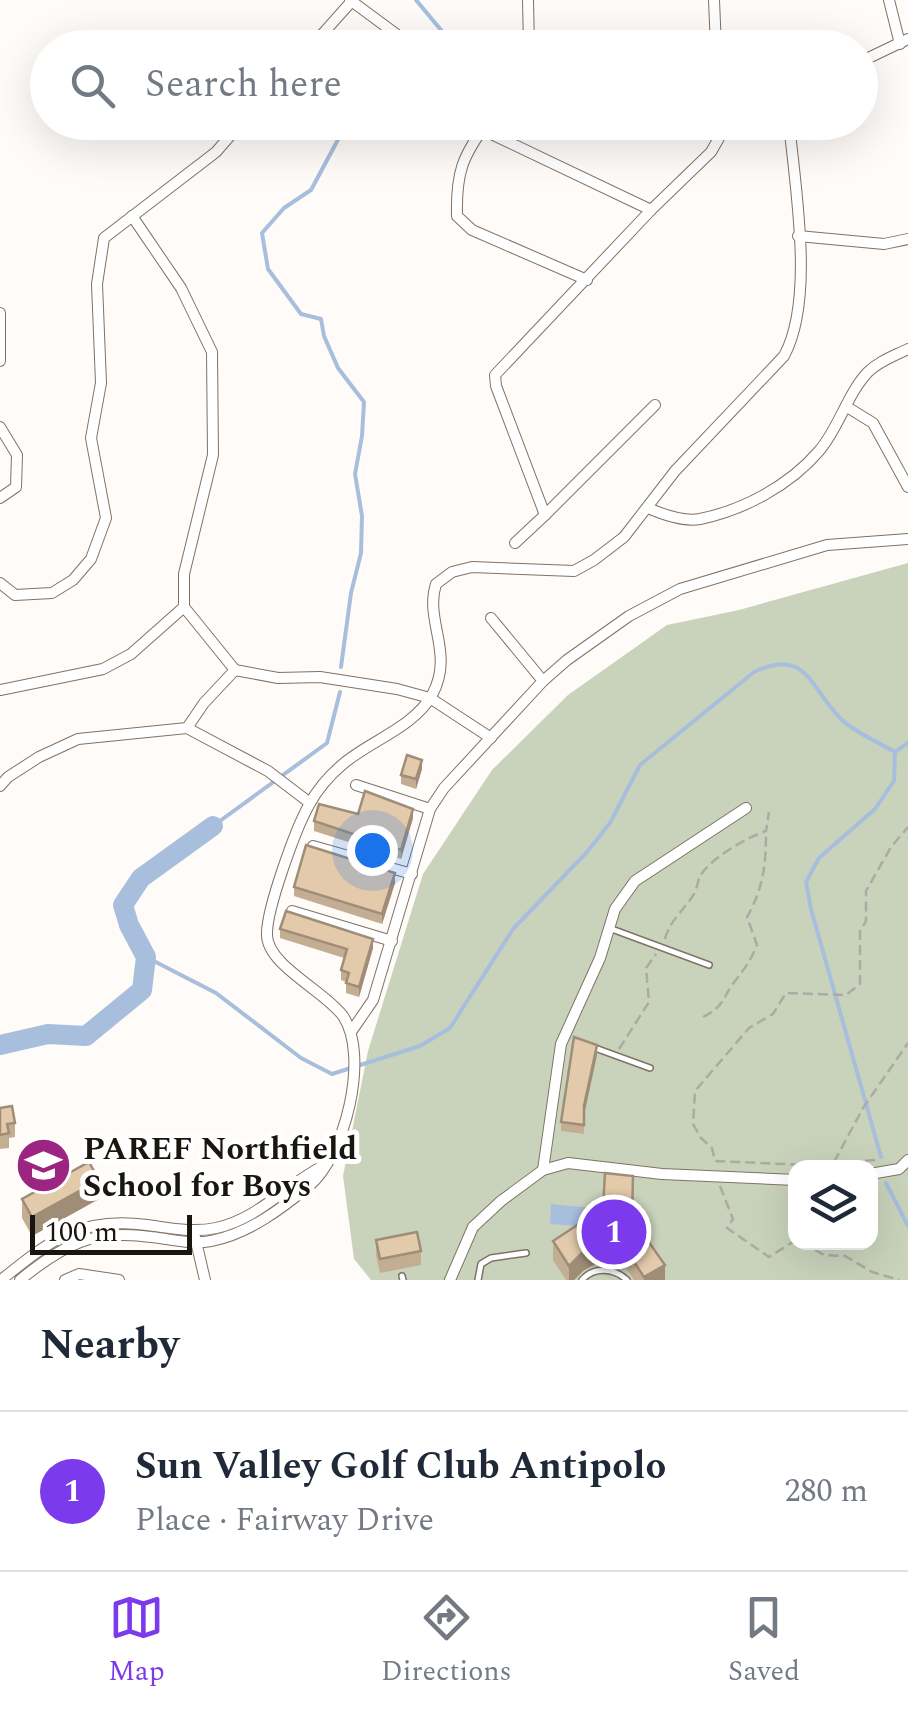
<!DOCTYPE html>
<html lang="en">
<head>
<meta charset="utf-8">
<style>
  :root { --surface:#fff; --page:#f2f2f3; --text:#1f2937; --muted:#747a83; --line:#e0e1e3; --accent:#7c3aed }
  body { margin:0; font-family:Spectral,serif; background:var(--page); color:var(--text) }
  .controls { position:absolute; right:30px; bottom:30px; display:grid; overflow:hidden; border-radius:20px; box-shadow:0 10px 40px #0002 }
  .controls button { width:90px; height:90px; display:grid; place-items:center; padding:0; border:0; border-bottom:2px solid var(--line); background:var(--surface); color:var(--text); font:50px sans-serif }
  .scale { position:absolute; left:30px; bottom:25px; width:162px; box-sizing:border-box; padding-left:10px; border:5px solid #19150f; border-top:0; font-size:28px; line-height:35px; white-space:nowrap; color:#19150f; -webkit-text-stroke:8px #fff; paint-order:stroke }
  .you { position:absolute; left:372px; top:850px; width:35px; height:35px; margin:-25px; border:8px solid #fff; border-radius:50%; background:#1a73e8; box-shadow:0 0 0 15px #1a73e833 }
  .badge { display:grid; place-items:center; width:65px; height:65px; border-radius:50%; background:var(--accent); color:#fff; font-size:32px; font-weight:700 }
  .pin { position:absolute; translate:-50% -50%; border:5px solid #fff; box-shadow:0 2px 10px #0006 }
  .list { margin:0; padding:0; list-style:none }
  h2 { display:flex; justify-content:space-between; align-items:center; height:130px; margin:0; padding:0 40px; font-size:42px }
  h2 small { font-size:32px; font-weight:400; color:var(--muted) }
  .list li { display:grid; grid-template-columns:65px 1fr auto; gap:30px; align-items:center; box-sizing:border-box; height:160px; padding:0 40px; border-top:2px solid var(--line) }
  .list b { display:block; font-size:38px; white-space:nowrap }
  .list p { margin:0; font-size:32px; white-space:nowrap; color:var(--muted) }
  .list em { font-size:32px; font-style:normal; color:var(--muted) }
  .icon { flex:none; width:55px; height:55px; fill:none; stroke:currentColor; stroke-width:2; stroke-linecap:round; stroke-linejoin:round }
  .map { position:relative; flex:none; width:908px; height:1280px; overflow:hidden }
  .search { position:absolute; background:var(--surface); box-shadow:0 10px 40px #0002; left:30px; right:30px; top:30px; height:110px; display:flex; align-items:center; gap:25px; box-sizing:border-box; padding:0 35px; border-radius:55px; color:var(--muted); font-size:38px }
  .sheet { height:290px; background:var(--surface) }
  nav { display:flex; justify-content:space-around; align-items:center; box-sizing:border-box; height:140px; border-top:2px solid var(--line); background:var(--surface); font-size:28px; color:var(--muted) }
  nav a { display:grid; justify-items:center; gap:5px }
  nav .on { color:var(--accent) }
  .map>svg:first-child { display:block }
  .green { fill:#c9d3bb; fill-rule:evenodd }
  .water { fill:#a8bedd }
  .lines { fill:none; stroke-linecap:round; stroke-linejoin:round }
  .stream { stroke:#a8bedd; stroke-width:4 }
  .river { stroke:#a8bedd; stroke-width:20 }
  .lane-casing { stroke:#7e7365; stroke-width:8 }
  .street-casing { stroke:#7e7365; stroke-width:12 }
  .path { stroke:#ada9a5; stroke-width:2.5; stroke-dasharray:10 5; stroke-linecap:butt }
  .lane { stroke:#fff; stroke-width:5 }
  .street { stroke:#fff; stroke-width:10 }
  .wall { fill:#c3ae93 }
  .shaded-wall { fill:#9f8d78 }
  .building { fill:#e3caab; stroke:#9f8d78; stroke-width:2.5 }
  .labels { text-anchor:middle; stroke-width:10; stroke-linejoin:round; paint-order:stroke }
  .poi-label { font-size:32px; font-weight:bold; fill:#19150f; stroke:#fff; text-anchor:start }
</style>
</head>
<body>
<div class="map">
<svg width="908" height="1280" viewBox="0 0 908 1280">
  <rect width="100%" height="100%" fill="#fefbf8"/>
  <path class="green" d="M908,563V1280H371L354,1259L343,1176L368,1051L423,874L492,770L568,695L667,625L739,610ZM796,1168H870V1242H796Z"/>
  <path class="water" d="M551,1204L592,1208L590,1227L550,1224Z"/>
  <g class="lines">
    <g class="stream">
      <path d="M416,0L456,48"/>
      <path d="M341,667L351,593L361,553L362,516L355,474L362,436L364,402L338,368L324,336L321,319L301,314L268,269L262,233L284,208L311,190L341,134L368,122"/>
      <path d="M895,752L908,743"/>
      <path d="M213,826L327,743L340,692"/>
      <path d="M146,957L216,993L301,1058L332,1074L420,1046L450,1028L513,929L587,852L610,823L640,765L754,672C806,647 809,686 840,718C854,732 878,742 895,752"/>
      <path d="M881,1157L811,909L806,882L819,858L875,809L894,781L895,752"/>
      <path d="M886,1183L908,1226"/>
    </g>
    <path class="river" d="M0,1045L48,1034L86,1036L142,990L146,957L129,925L123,905L141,878L213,826"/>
    <defs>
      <g id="lane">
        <path d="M609,928L709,965"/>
        <path d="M595,1048L650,1068"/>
        <path d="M402,1276L403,1280"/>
        <path d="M478,1280L481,1264L491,1258L526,1253"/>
        <path d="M582,1280C594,1266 614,1268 627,1280"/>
      </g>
      <g id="street">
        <path d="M350,0L415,48"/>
        <path d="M528,0L529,48"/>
        <path d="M714,0L716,48"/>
        <path d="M889,0L900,44"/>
        <path d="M310,48L351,2"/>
        <path d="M860,62L908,39"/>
        <path d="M488,122C462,156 456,173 457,216L472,230L587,280"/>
        <path d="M483,130L651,210"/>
        <path d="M132,216L181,288L212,352L213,455L184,574V607L235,670L278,678L320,677L397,689L430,698L491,738"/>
        <path d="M798,236L884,244L908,239"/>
        <path d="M0,313V361"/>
        <path d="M655,405L545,515L496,386L495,375L651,210L711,152L719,138L721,122"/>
        <path d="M847,407L873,423L908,487"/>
        <path d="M0,427L17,455L16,487L0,498"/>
        <path d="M648,508C664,515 683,522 700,519C744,510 790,485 819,451C839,428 847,394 868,372C879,361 894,356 908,349"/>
        <path d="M515,543L545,515"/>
        <path d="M0,583L15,595L52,593L73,580L91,559L106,518L91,438L101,383L97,284L104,238L216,152L242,122"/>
        <path d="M491,618L543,681"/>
        <path d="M0,690L103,669L131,654L184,607"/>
        <path d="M187,728L204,703L235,670"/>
        <path d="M356,785L430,809"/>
        <path d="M0,786L8,777L39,757L78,739L187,728L268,771L310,803"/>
        <path d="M313,846L412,874"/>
        <path d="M292,911L392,941"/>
        <path d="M351,1032L373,1000L430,809L444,788L543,681L567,660L629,616L680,589L827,545L908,539"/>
        <path d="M543,1170L561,1044L600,958L615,909L635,881L746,808"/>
        <path d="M870,1174L899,1169L908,1160"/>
        <path d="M195,1237L205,1280"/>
        <path d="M1,1280C51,1240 80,1216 147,1225C170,1228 193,1233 216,1228C258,1219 286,1185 323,1166"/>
        <path d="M20,1280C64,1244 93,1229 151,1237C171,1239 191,1245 211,1241C248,1234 281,1209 309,1186C345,1156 370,1056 343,1016C325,991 267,965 267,935C266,910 296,828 309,805C317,790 330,775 343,764C370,741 414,727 432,695C455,653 424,621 436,584L452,572L472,567L574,571L594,560L624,537L675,471L784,356C815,299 795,188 789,122"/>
        <path d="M65,1280L79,1274L119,1280"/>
        <path d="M450,1280L473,1227L501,1201L543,1170L568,1163L662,1174L796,1180"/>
      </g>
    </defs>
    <use href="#lane" class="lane-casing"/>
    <use href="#street" class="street-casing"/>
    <g class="path">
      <path d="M665,939C670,919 686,909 695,892C697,887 698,881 700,876C711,858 746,838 766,831L769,812"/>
      <path d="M703,1017C725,1006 722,998 735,981C745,968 751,960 757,945L747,917C763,889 766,865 766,832"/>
      <path d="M619,1049L649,1002L646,968L656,954"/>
      <path d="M875,1160L806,1165L715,1161L712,1148L701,1138L693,1124L695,1091L749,1028L773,1014L786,993L846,995L860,984V931L866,921V891L891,847L908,827"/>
      <path d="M834,1162L863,1108L908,1043"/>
      <path d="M720,1186L733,1219L727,1228L769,1257L796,1240"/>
      <path d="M802,1242L824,1255L845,1256L872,1272L899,1280"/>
    </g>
    <use href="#lane" class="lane"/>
    <use href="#street" class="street"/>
  </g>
  <g class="wall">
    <path d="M422,769L416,789L401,784V775Z"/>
    <path d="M413,818L401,859L314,831V821Z"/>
    <path d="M395,883L382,924L294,896V887Z"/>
    <path d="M280,929L373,948L359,997L346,993V982L341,980V970L344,958L280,938Z"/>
    <path d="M597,1055L584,1115V1134L561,1131V1122Z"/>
    <path d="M0,1108L15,1123V1137L9,1138V1148L0,1149Z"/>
    <path d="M22,1199H99L32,1236L22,1218Z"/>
    <path d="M633,1219L665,1280H634L623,1264L597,1263L583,1271L574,1280H566L553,1260V1241Z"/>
    <path d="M376,1240L421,1251V1265L380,1273L376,1255Z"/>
  </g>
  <g class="shaded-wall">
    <path d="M422,760V769L416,789V779Z"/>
    <path d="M413,809V818L401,859V850Z"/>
    <path d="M395,873V883L382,924V914Z"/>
    <path d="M373,939V948L359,997V987Z"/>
    <path d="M597,1045V1055L584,1115V1106Z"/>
    <path d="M99,1180V1199L32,1236V1217Z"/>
    <path d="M597,1244V1263L583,1271L574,1280H569V1266L583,1252Z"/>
    <path d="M665,1265V1280H644V1277Z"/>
  </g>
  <g class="building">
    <path d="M407,755L422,760L416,779L401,775Z"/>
    <path d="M365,791L413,809L401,850L314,821L319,804L358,814Z"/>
    <path d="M306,845L395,873L382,914L294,887Z"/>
    <path d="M286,911L373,939L359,987L346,983L349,973L341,970L347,949L280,929Z"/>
    <path d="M574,1037L597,1045L584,1106V1125L561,1122Z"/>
    <path d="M12,1106L15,1123L7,1124L9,1133L0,1135V1108Z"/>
    <path d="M89,1162L99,1180L32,1217L22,1199Z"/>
    <path d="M605,1173L633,1176L632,1218L665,1265L644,1277L623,1245L597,1244L583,1252L569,1266L553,1241L603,1208Z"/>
    <path d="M417,1232L421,1251L380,1259L376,1240Z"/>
  </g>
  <defs>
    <symbol id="school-disc" viewBox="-11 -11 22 22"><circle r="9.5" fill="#9b2580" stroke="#fff"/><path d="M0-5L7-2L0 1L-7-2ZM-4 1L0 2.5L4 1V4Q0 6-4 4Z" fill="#fff"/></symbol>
  </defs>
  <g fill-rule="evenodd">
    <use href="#school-disc" x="12" y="1134" width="63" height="63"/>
  </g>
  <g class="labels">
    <g class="poi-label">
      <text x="83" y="1159">PAREF Northfield<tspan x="83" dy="37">School for Boys</tspan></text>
    </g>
  </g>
</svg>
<div class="controls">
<button><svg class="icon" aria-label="layers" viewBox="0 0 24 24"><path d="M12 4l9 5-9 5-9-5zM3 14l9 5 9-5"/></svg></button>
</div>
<div class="scale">100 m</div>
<div class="you"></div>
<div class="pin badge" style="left:614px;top:1232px">1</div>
<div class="search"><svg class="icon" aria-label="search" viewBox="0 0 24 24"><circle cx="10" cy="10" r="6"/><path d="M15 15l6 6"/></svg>Search here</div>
</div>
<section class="sheet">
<h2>Nearby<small></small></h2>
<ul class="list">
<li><span class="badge">1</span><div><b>Sun Valley Golf Club Antipolo</b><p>Place · Fairway Drive</p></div><em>280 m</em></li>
</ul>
</section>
<nav>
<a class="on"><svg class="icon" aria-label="map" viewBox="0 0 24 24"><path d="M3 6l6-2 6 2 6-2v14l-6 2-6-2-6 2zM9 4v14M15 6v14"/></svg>Map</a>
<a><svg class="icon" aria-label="directions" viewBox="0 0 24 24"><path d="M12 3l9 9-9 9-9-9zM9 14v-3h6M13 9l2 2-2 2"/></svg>Directions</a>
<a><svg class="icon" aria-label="saved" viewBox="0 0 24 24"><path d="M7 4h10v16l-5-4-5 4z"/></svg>Saved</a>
</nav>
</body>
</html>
